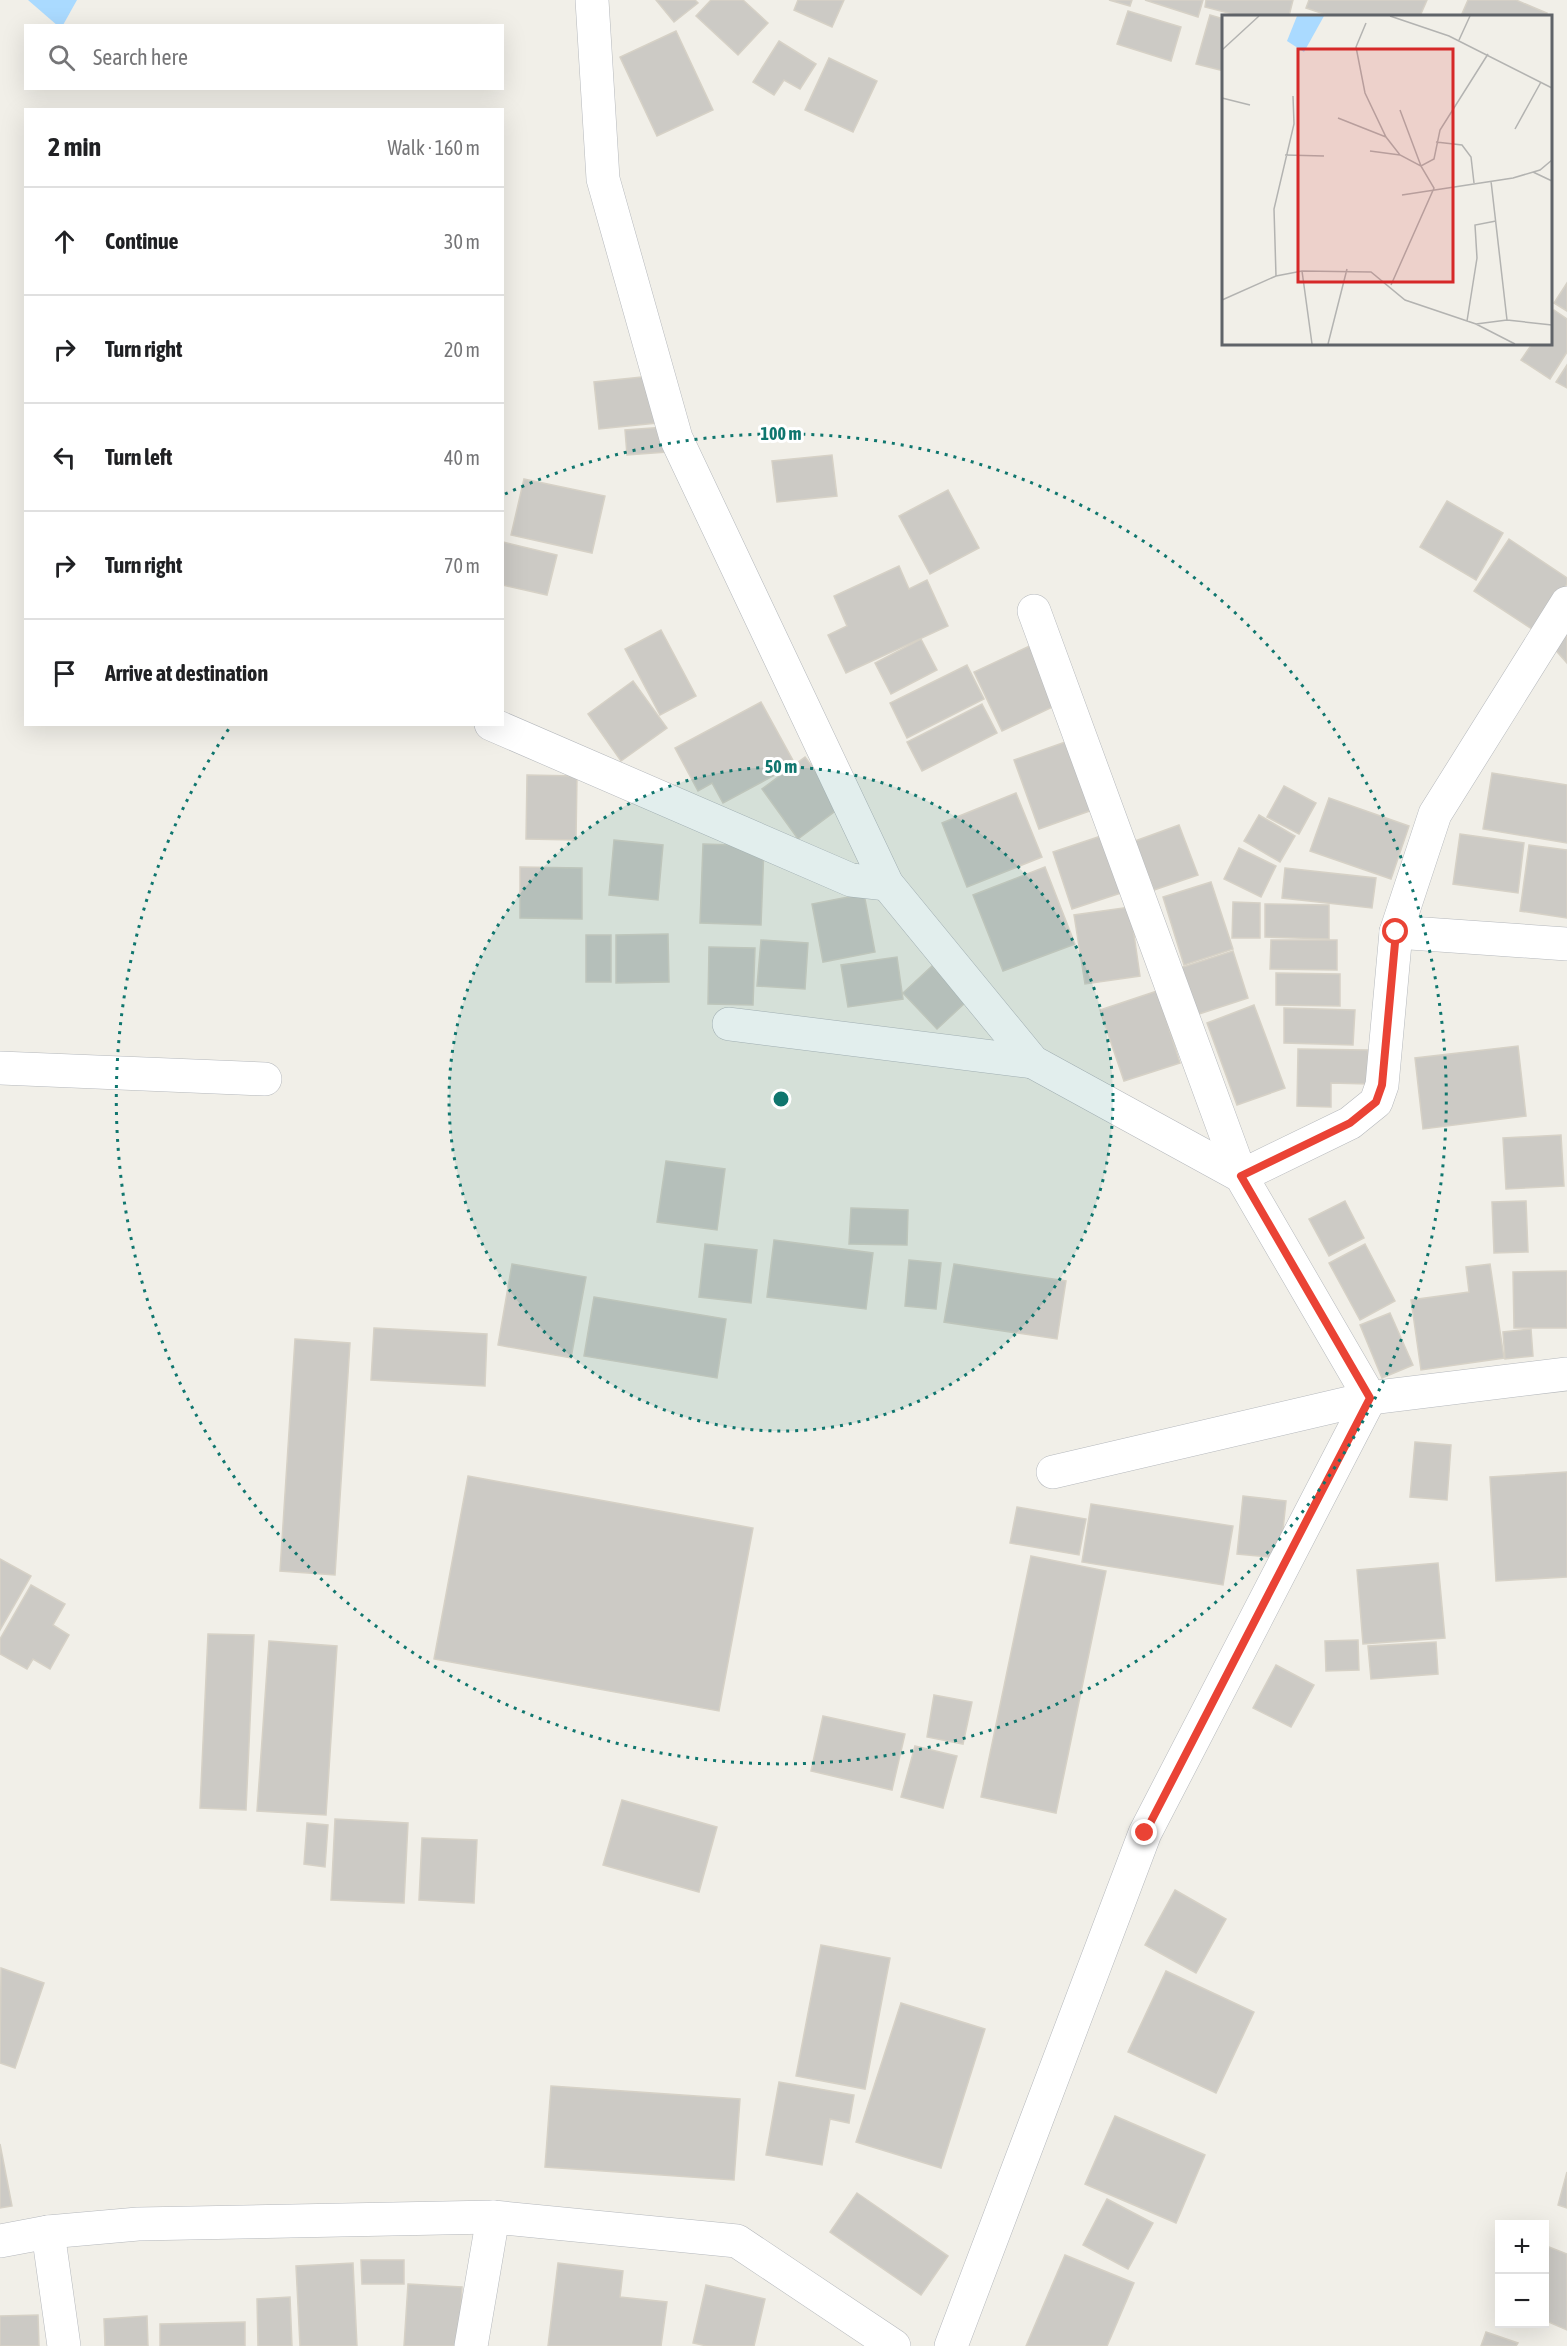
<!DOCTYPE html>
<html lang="en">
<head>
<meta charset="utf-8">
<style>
  :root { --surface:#fff; --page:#f6f6f6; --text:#202124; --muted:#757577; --line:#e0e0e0 }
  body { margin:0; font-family:"Asap Condensed",sans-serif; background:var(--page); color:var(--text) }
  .controls { position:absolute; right:18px; bottom:18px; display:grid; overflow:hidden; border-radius:0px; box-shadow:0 6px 24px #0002 }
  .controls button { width:54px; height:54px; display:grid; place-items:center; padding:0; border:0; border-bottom:2px solid var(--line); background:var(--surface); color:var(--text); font:30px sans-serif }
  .stop { position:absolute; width:18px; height:18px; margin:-14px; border:4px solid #ea4335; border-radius:50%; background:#fff }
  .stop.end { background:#ea4335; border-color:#fff; box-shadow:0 2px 6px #0008 }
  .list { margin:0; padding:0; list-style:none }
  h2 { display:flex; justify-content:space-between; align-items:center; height:78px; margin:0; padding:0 24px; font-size:26px }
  h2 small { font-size:20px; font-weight:400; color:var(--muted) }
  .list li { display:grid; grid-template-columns:39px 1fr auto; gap:18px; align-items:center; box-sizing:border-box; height:108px; padding:0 24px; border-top:2px solid var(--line) }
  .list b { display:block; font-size:22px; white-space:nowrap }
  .list em { font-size:20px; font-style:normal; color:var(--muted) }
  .icon { flex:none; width:33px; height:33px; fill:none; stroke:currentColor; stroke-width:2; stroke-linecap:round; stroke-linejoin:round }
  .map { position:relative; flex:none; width:1567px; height:2346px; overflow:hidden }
  .search { position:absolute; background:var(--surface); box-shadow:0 6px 24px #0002; left:24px; top:24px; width:480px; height:66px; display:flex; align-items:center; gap:15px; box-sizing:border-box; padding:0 21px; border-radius:0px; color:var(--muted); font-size:22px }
  .panel { position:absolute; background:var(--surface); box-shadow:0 6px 24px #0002; left:24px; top:108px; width:480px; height:618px; border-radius:0px }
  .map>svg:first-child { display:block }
  .water { fill:#aadaff }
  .building { fill:#cccac5; stroke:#d6d1c6; stroke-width:1.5 }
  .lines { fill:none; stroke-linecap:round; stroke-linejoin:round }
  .street-casing { stroke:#b5b8bc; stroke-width:34 }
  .street { stroke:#fff; stroke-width:33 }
  .route { stroke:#ea4335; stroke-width:8 }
  .ring { fill:none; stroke:#0f766e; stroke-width:3; stroke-dasharray:3 6 }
  .inset-road { fill:none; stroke:#b3b3b1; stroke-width:1.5 }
  .view { fill:#d62828; fill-opacity:0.15; stroke:#d62828; stroke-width:3 }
  .inset-edge { fill:none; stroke:#5f6368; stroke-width:3 }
  .centre { fill:#0f766e; stroke:#fff; stroke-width:3 }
  .ring-label { font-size:18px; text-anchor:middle; font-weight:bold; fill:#0f766e; stroke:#fff; stroke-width:6; stroke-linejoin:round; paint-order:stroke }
</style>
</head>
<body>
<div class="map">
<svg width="1567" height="2346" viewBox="0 0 1567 2346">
  <rect width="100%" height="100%" fill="#f1efe8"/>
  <path class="water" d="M28,0H77L63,25L58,26Z"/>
  <g class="building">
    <path d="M656,0H695L698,3L674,22Z"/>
    <path d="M711,0H743L768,23L738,55L696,16Z"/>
    <path d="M798,0H844L832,27L794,10Z"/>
    <path d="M1109,0H1132L1130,6Z"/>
    <path d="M1145,0H1203L1198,17Z"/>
    <path d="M1206,0H1293L1289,16H1240L1205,7Z"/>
    <path d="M1309,0H1427L1420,16H1330L1306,8Z"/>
    <path d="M1468,0H1516L1547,13L1545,16H1461Z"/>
    <path d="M1128,11L1181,27L1171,61L1117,44Z"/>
    <path d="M1210,15L1224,19V71L1196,64Z"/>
    <path d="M676,31L713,110L657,136L620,57Z"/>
    <path d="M779,41L816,64L800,89L784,80L774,95L753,82Z"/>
    <path d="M829,58L877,81L853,132L805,110Z"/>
    <path d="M1567,283V311L1554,303Z"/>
    <path d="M1554,310L1567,319V352L1550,379L1521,360L1532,344H1550V315Z"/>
    <path d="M1567,365V388L1556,382Z"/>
    <path d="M651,376L657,423L599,429L594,382Z"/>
    <path d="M665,427L667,452L627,455L625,430Z"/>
    <path d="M832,455L837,496L777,502L772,461Z"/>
    <path d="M524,479L605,496L592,553L511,535Z"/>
    <path d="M948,490L979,548L930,574L899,516Z"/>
    <path d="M1447,501L1503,533L1476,580L1420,547Z"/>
    <path d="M1509,539L1567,578V584L1535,631L1474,591Z"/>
    <path d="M503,542L557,555L547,595L502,585Z"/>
    <path d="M899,566L909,589L927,580L948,626L846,673L828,635L847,626L834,596Z"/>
    <path d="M661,630L696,696L660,715L625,649Z"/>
    <path d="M1567,633V663L1552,646Z"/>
    <path d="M921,639L937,670L891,694L875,663Z"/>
    <path d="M1034,644L1061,703L1002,731L974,672Z"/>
    <path d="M967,665L984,699L907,738L890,703Z"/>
    <path d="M633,681L667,728L621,761L588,714Z"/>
    <path d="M761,702L795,764L723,803L712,783L698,791L675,748Z"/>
    <path d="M982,704L997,733L922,771L907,742Z"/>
    <path d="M1074,739L1098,808L1039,829L1014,760Z"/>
    <path d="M805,757L842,806L798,839L762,789Z"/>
    <path d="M1492,773L1567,785V843L1483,829Z"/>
    <path d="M527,775L577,776L576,840L526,839Z"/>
    <path d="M1284,786L1316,803L1299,834L1267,817Z"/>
    <path d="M1016,793L1042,857L967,887L942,823Z"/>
    <path d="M1329,798L1409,826L1391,879L1310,851Z"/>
    <path d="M1259,815L1295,836L1280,862L1244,841Z"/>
    <path d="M1179,825L1198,875L1154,890L1135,841Z"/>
    <path d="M1460,834L1524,843L1518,893L1453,884Z"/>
    <path d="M1104,835L1124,892L1072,909L1053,852Z"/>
    <path d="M614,840L663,845L658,900L609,895Z"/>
    <path d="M703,844L764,846L761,925L700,923Z"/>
    <path d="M1529,845L1567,850V918L1520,911Z"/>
    <path d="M1239,848L1276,866L1261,897L1224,879Z"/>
    <path d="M520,867L582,868V919L520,918Z"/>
    <path d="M1045,867L1075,944L1003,971L973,895Z"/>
    <path d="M1285,868L1376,878L1372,908L1282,898Z"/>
    <path d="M1211,882L1233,949L1184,965L1163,897Z"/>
    <path d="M864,894L875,952L823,962L812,904Z"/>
    <path d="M1233,902L1260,903V938H1232Z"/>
    <path d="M1265,904L1329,905V939L1265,937Z"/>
    <path d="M1130,907L1140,976L1085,984L1074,915Z"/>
    <path d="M668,934L669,982L616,983V935Z"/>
    <rect x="586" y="935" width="25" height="47"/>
    <path d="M761,940L808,943L805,989L757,986Z"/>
    <path d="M1271,940H1337V970L1270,969Z"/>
    <path d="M709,947L755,948L753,1005L708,1004Z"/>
    <path d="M1233,951L1248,998L1196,1015L1180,968Z"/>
    <path d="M897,957L903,999L848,1007L841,965Z"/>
    <path d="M932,966L966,1002L937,1029L903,993Z"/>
    <path d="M1276,973L1340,974V1006L1276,1005Z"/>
    <path d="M1157,991L1180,1063L1124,1081L1100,1010Z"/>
    <path d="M1254,1005L1285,1088L1237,1105L1207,1023Z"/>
    <path d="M1284,1008L1355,1010L1353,1045L1284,1043Z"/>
    <path d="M1518,1046L1526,1116L1423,1129L1415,1058Z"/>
    <path d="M1298,1049L1368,1050V1084L1331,1083V1107L1297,1106Z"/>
    <path d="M1561,1135L1564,1186L1506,1189L1503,1138Z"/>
    <path d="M666,1161L725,1169L717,1230L657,1222Z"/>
    <path d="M1345,1201L1364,1238L1329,1256L1309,1219Z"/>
    <path d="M1526,1201L1528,1252L1494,1253L1492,1202Z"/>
    <path d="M851,1208L908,1210L907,1245L849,1244Z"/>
    <path d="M774,1240L873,1253L866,1309L767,1297Z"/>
    <path d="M705,1244L757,1250L751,1303L699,1297Z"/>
    <path d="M1365,1244L1395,1301L1360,1320L1329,1263Z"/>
    <path d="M909,1260L941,1263L936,1309L905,1306Z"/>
    <path d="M512,1264L586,1277L571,1358L498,1345Z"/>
    <path d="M954,1264L1066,1281L1057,1339L944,1322Z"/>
    <path d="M1490,1264L1504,1358L1421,1370L1411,1300L1469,1292L1466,1267Z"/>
    <path d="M1567,1271V1328H1514L1513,1272Z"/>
    <path d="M594,1297L726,1319L717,1378L584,1356Z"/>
    <path d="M1390,1313L1413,1365L1382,1378L1360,1325Z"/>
    <path d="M374,1328L487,1334L485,1386L371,1380Z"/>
    <path d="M1531,1329L1533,1356L1505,1359L1503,1332Z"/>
    <path d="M295,1339L350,1343L335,1575L280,1571Z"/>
    <path d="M1415,1442L1451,1445L1447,1500L1410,1497Z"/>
    <path d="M1567,1472V1577L1496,1581L1490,1477Z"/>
    <path d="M468,1476L753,1528L719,1711L434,1659Z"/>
    <path d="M1243,1496L1286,1501L1280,1558L1237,1554Z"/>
    <path d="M1091,1504L1233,1526L1223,1585L1082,1562Z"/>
    <path d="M1017,1507L1086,1519L1079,1555L1010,1543Z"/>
    <path d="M1031,1556L1106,1571L1056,1813L981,1797Z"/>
    <path d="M0,1559L31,1576L0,1630Z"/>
    <path d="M1438,1563L1445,1638L1363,1644L1357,1570Z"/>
    <path d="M31,1585L65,1604L53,1625L69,1635L50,1669L33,1659L27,1669L0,1654V1639Z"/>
    <path d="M208,1634L254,1635L246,1810L200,1808Z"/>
    <path d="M1358,1640L1359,1670L1326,1671L1325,1641Z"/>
    <path d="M269,1641L337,1646L326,1815L257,1811Z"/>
    <path d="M1436,1642L1438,1674L1371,1679L1368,1646Z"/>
    <path d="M1276,1665L1314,1685L1291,1727L1253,1708Z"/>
    <path d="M934,1695L972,1702L963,1744L927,1737Z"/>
    <path d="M823,1716L905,1734L892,1790L811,1771Z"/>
    <path d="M915,1746L957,1756L943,1808L901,1797Z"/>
    <path d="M622,1800L717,1827L699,1892L603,1865Z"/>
    <path d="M335,1819L408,1823L404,1903L331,1900Z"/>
    <path d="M307,1823L328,1825L325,1867L304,1864Z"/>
    <path d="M422,1838L477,1840L474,1903L419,1900Z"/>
    <path d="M1175,1890L1226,1919L1196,1973L1145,1945Z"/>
    <path d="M821,1945L890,1958L865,2089L796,2076Z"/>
    <path d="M1,1968L44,1983L15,2068L0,2063Z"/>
    <path d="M1166,1971L1254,2012L1216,2093L1128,2052Z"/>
    <path d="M901,2003L985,2029L941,2168L856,2142Z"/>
    <path d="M779,2082L854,2095L849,2123L830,2119L822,2165L766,2155Z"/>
    <path d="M551,2086L740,2099L734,2180L545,2167Z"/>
    <path d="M1115,2116L1205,2155L1176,2223L1085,2184Z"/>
    <path d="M0,2144L12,2206L0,2208Z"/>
    <path d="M1567,2172V2208L1558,2205Z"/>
    <path d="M857,2193L948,2256L921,2295L830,2232Z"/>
    <path d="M1107,2199L1153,2223L1128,2269L1083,2245Z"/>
    <path d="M1544,2245L1567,2254V2330L1544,2320Z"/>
    <path d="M1065,2255L1134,2283L1107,2346H1026Z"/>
    <path d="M361,2260H404V2284H362Z"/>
    <path d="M353,2263L357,2346H300L296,2266Z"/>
    <path d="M558,2263L623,2271L620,2297L667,2302L661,2346H548Z"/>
    <path d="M408,2284L462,2287L459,2346H404Z"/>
    <path d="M706,2285L765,2299L754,2346H707L693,2343Z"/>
    <path d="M290,2297L292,2346H258L257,2299Z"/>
    <path d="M38,2315L39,2346H0V2316Z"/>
    <path d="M147,2316L148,2346H105L104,2319Z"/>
    <path d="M245,2322V2346H160V2324Z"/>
    <path d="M1486,2332L1518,2343L1516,2346H1481Z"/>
  </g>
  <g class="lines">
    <defs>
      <g id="street">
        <path d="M592,0L603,179L676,438L887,884L1033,1062L1241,1176L1370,1398L1145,1833L951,2346"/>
        <path d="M1034,611L1241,1176L1350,1123L1376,1102L1382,1085L1396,932L1435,814L1567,603"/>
        <path d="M491,724L851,880L887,884"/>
        <path d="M1396,932L1567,944"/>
        <path d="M729,1024L1033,1062"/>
        <path d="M0,1068L265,1079"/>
        <path d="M1053,1472L1370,1398L1567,1374"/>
        <path d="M48,2232L64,2346"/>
        <path d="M0,2241L48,2232L138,2224L493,2217L737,2241L894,2346"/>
        <path d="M471,2346L493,2217"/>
      </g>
    </defs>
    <use href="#street" class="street-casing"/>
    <use href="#street" class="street"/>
  </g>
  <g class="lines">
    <path class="route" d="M1145,1833L1370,1398L1241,1176L1350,1123L1376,1102L1382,1085L1396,932"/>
  </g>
  <circle cx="781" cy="1099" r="332" fill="#0f766e" fill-opacity=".12"/>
  <g class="ring">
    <circle cx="781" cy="1099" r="332"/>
    <path d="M505 494A665 665 0 1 1 230 727"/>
  </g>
  <g transform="translate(1222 15)">
    <rect width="330" height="330" fill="#f1efe8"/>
    <path d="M75,1H102L82,37L65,26Z" fill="#aadaff"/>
    <path class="inset-road" d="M168,1L227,21L330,73M144,8L134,32L143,78L164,122L178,140L199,151L212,173L169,270M237,25L248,1M0,35L37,1M0,83L28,90M178,95L199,151L212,144L218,115L266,39M116,103L164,122M293,114L319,67M214,127L240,130L249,142L252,168M148,136L178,140M63,140L102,141M311,157L330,166M269,166L285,305M180,180L291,163L318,155L330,145M80,256L90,329M54,261L52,194L72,109L71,81M0,285L54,261L80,256L149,257L183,285L254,309L293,329M245,306L255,243L253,210L274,206M254,309L285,305L330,310M106,329L125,254"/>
    <path class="view" d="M76,34H231V267H76Z"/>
    <rect width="330" height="330" class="inset-edge"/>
  </g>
  <circle cx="781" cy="1099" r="9" class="centre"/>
  <g class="ring-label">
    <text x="781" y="440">100 m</text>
    <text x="781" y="773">50 m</text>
  </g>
</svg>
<div class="controls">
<button>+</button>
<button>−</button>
</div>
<div class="stop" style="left:1396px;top:932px"></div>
<div class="stop end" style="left:1145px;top:1833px"></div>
<div class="search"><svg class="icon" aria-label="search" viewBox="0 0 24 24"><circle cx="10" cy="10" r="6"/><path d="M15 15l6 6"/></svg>Search here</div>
<section class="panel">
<h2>2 min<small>Walk · 160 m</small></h2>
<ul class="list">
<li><svg class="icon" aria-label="ahead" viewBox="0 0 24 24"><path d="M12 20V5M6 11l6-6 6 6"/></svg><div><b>Continue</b></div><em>30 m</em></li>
<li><svg class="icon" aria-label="right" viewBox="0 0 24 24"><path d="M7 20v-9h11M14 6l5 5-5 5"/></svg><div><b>Turn right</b></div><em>20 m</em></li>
<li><svg class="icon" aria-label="left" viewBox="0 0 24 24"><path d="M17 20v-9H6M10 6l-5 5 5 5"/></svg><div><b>Turn left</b></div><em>40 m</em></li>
<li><svg class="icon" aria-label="right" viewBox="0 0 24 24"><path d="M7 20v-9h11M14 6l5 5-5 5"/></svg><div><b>Turn right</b></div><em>70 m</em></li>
<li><svg class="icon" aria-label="arrive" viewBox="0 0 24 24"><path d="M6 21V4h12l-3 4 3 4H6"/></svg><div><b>Arrive at destination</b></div></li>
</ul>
</section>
</div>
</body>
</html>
